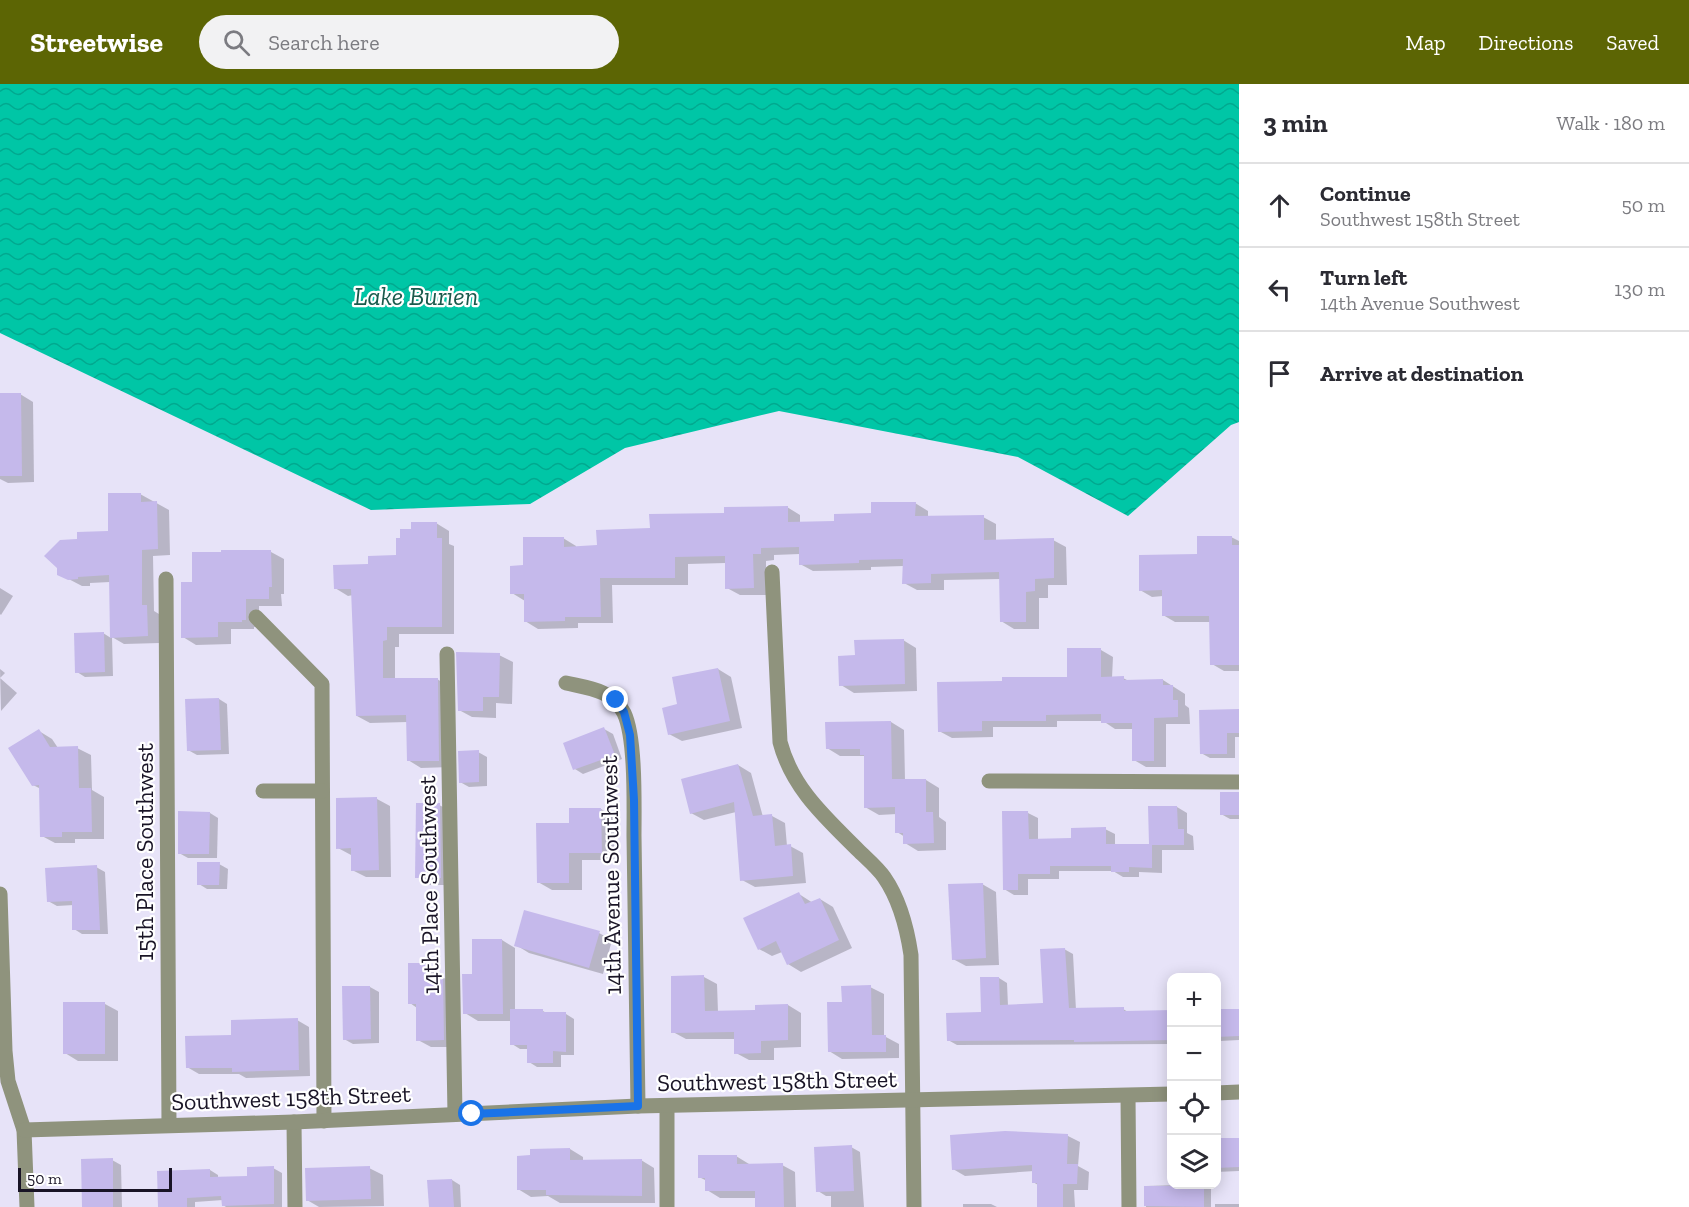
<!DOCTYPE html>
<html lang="en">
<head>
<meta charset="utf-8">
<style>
  :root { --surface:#fff; --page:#f2f2f3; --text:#2b2b33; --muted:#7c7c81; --line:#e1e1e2; --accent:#5c6504 }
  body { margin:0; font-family:"Zilla Slab",serif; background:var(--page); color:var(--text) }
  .controls { position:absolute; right:18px; bottom:18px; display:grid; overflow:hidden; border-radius:12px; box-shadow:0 3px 15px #0003 }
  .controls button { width:54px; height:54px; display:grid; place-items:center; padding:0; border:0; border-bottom:2px solid var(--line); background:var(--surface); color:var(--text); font:30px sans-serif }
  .scale { position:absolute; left:18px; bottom:15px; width:154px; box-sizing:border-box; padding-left:6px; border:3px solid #191426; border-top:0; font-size:16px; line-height:21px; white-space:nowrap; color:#191426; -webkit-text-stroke:4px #fff; paint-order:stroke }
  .stop { position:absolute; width:18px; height:18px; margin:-14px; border:4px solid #1a73e8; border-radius:50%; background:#fff }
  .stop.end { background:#1a73e8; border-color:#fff; box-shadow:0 2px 6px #0008 }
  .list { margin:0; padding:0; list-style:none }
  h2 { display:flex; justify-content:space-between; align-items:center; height:78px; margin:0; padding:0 24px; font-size:26px }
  h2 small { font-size:20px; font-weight:400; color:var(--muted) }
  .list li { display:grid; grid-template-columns:39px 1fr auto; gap:18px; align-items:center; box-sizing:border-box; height:84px; padding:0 24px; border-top:2px solid var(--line) }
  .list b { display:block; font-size:22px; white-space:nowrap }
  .list p { margin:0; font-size:20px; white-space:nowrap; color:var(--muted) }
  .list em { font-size:20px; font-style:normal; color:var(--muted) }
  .icon { flex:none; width:33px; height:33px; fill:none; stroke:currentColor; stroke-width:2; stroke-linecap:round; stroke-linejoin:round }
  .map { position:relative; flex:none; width:1239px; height:1123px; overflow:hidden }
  header { display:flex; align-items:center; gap:36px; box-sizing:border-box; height:84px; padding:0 30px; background:var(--accent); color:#fff }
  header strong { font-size:28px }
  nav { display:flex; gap:33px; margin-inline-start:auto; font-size:21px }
  .search { width:420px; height:54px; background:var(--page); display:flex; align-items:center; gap:15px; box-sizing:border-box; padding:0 21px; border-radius:33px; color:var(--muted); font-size:22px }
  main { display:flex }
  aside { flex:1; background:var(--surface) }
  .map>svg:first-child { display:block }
  .water { fill:url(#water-waves) }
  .shadow { fill:#0003 }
  .building { fill:#c5b9eb }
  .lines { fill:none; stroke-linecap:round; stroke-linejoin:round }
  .minor { stroke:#8f937d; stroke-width:15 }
  .route { stroke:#1a73e8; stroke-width:8 }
  .labels { text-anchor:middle; stroke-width:4.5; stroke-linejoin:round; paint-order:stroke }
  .street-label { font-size:24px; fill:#191426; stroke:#fff }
  .water-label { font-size:26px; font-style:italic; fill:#1a5a4c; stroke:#fff }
</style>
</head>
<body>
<header>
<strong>Streetwise</strong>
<div class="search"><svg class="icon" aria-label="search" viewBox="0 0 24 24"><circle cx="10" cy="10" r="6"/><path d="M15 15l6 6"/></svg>Search here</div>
<nav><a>Map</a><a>Directions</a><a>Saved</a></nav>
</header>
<main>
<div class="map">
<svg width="1239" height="1123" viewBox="0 0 1239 1123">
  <defs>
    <pattern id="water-waves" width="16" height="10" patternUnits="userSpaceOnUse" patternTransform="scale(1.5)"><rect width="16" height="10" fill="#00c6a6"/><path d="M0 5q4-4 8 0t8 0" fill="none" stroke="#01a98f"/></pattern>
  </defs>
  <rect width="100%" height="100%" fill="#e7e3f8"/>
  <path class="water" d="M0,0H1239V338L1231,341L1128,432L1018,373L779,327L625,364L530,420L371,426L0,249Z"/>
  <g class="shadow">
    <path d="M20,310L33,318L34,398L8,399L0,395V317Z"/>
    <path d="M140,410L169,426L170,471L153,472L154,527L159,530L160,559L124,560L112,553L113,592L85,593L77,588L103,549L111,554L110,498L90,499V502H82L59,490L79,456L110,448Z"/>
    <path d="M915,419L928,427V434L983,433L996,440V457L1053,456L1066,463L1067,501H1048V514H1039V545H1014L1001,537V495L944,496V506H917L904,499V482L871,483V486L813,487L800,480V470L774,471V476L766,477V511H740L727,504L726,479L688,480V501H612L613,539H578V544L538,545L525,537V517L512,509L525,483L563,454L576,462V464L598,463L651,446L725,431L787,423L800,431V439L836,438Z"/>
    <path d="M436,439L449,447V460L454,462V550H399V563H395V596L437,595L450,603L451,683L421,684L408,676V638L370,639L357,632L353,511L348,512L335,504L369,481L397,473L401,455L413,447Z"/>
    <path d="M1231,453L1239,457V587H1224L1212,580L1211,538H1175L1163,531V512L1152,513L1140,506Z"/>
    <path d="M271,468L284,475V510H281L282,522H259V543H254V545H231V560L196,561L183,553L193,499V470Z"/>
    <path d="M0,504L13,512L1,531L0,530Z"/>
    <path d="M903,556L916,564L917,607L854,609L841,601L856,573Z"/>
    <path d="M1101,566L1113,573L1112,594H1123L1129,597L1163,596L1185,610V621L1189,624L1190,640H1166V683H1146L1134,676V645H1115L1103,637H1057V643H993V653L952,654L939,647L1004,598L1069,595Z"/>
    <path d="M499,571L513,578L512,620L496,619V634L472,633L459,626Z"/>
    <path d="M0,585L5,589L0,594L17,609L1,627Z"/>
    <path d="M718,585L731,593L742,644L682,657L669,650L679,622Z"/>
    <path d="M219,615L227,620L229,670L197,671L188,666Z"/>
    <path d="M1239,627V653H1235V674H1210L1201,669Z"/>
    <path d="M891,638L904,646L905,696H926L939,704V733L946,738V766L918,767L905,759V753L897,748V730L879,731L865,723V672H840L827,664Z"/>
    <path d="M604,645L613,650L622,675L583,690L575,685Z"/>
    <path d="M39,647L52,655L58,664H77L91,671L92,706L104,713V755H75V759H55L42,752L41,705L33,701Z"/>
    <path d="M478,668L487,673V702L469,703L460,698Z"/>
    <path d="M738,681L751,689L763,733L772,732L785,739L787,762H790L803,769L806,799L755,803L742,796L736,728L704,736L691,729Z"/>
    <path d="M1239,709V735H1230L1221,730Z"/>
    <path d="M377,715L390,722L391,793H366L352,786L351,771L338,764Z"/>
    <path d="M439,721L453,728L454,801H430L417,793Z"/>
    <path d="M1177,723L1187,729V749L1193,752L1194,766H1162V789L1139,788V793H1123L1113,787H1059V795H1028V811H1014L1004,805L1028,729L1038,734V756H1073L1105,745L1115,750V761H1151Z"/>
    <path d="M601,725L614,733V776H582V806H552L538,798L570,741V726Z"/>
    <path d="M210,729L218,734L217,774H188L179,769Z"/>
    <path d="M219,780L228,785L227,805H207L199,800Z"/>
    <path d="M96,783L105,788L108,850H82L74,845V821L57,822L48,817Z"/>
    <path d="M982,800L996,808L999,881L966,882L953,875Z"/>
    <path d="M799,810L813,819L820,815L833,823L852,864L801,888L788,880L782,868L772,872L759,865Z"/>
    <path d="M599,849L612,856L603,890L529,869L516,861Z"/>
    <path d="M502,856L515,864V927H543L548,930H566L574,935V971H561V983H537L529,978V965H520L512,960V937H478L465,929L474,891Z"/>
    <path d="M1064,865L1073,870L1076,926L1123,925L1130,929L1172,927V960L957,961L948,956L983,929L999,894L1007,899L1008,922L1045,921Z"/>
    <path d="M426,880L439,888V892L456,899L457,963H431L418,956L417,924L410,919Z"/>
    <path d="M704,893L717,900L718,928L756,927L788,921L801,929V963L774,964V976H749L736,969L735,955H686L673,948Z"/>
    <path d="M370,903L379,908V959L353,960L344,955L343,904Z"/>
    <path d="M870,903L884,910V952L899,960V974L842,975L829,967L843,920Z"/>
    <path d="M65,919L105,920L118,927V977H78L65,969Z"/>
    <path d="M1239,926V956L1220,957L1216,955V927Z"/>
    <path d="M297,936L309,943L310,992L246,994L239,990H199L187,983L233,952Z"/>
    <path d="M1005,1048L1068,1052L1080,1058L1078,1082L1089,1088L1088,1106H1074L1075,1123H1038V1101L1033,1098L1034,1087L965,1092L953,1085Z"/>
    <path d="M1239,1055V1087L1216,1088V1056Z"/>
    <path d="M851,1063L860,1068L864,1123H831V1112H826L818,1107Z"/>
    <path d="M570,1065L583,1073V1077L641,1076L654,1084L655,1119H560L548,1112L531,1113L518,1105Z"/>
    <path d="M736,1072L749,1080L782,1081L795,1088L796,1123H757V1114H720L707,1106V1097L699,1093Z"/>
    <path d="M112,1076L121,1081L122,1123H83Z"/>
    <path d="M273,1084L282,1089V1123H226L223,1121V1116L195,1118V1123H160L210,1086L218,1091V1094L249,1093Z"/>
    <path d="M369,1084L383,1091L384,1122L319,1123L307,1116Z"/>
    <path d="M452,1096L460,1101L461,1123H430Z"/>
    <path d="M1211,1100V1123H1146V1102Z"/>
    <path d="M963,1120H991L997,1123H963Z"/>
    <rect x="1215" y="1120" width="24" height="3"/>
  </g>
  <g class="building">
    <path d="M0,309H21L22,392H0Z"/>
    <path d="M108,409H141V418L157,417L158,465L142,466V521H147L148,552L110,554L109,491L78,493V495L68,496L57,491V484L44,472L60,456L77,455V448L108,447Z"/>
    <path d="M871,418H916L915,432L984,431V456L1054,454V494L1035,495V507L1026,508V538H1000L999,488L931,490V499L902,500L903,475L859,476V479L799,481V463L761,464V470H753L754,504L725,505V472L675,473V494H600L601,533H565V537L524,538V510H510V482L523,481V453H564V463L597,461L596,446L650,444L649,430L724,429V423L788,422V438L834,437V430L871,429Z"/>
    <path d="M411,438H437V454H442V543H387V556L383,557V594H438L439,677H407L406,631L356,632L351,505H334L333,481L368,480V472L396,471V454H400V445H411Z"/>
    <path d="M1197,452H1232V461H1239V581H1210L1209,532H1162V506L1139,507V471L1197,470Z"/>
    <path d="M221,466H271L272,503H269V515H246V536H242V538H218V553L181,554V498H192V468H221Z"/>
    <path d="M104,548L105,588L75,589L74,549Z"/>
    <path d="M904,555L905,600L839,602L838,572L855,571L854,556Z"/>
    <path d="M1067,564H1101V593L1124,592V596L1163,595V601H1173V616H1178V633L1154,634V677H1132V639H1101V630L1046,631V637H982V647L938,648L937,598L1002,597V593H1067Z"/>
    <path d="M456,568L500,569L499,613H483V627H458Z"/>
    <path d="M718,584L730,637L668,651L662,624L677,620L672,593Z"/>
    <path d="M219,614L221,666L187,667L185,615Z"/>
    <path d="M1239,625V649H1227V670H1200L1199,626Z"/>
    <path d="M891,637L892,695H926V728H933L934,759L903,760V749H895V723L864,724V671H860V665H826L825,638Z"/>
    <path d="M604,643L615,671L573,686L563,659Z"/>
    <path d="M39,645L50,663L78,662L79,704H91L92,748H62V753H40L39,701L32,702L8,664Z"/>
    <path d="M479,666V698L459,699L458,667Z"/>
    <path d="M738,680L753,732L772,730L775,762L791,760L793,792L740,797L734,718L690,730L681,695Z"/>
    <rect x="1220" y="708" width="19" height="23"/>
    <path d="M377,713L379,786L351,787V764L336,765V714Z"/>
    <path d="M416,719H440L441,794H415Z"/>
    <path d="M1148,722H1177L1178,745H1184V761H1152V784L1129,783V788H1111V782H1050V790H1018V806H1003L1002,727H1028L1029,755L1071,754V744L1106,743V760H1149Z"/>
    <path d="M569,724H601L602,769H569V799H537L536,739H569Z"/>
    <path d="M178,727L210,728L209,770H178Z"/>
    <path d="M197,778H220L219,801H197Z"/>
    <path d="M97,781L100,846H72V817L47,818L45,784Z"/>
    <path d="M983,799L986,874L952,876L948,800Z"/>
    <path d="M799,808L805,820L820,814L839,856L787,881L776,857L758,866L743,834Z"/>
    <path d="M524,826L600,847L589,884L514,862Z"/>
    <path d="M472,855H502L503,930H463L462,890H472Z"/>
    <path d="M1065,864L1069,924L1124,923V927L1172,926V956L1074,958V956L947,957L946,929L981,928L980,893H999L1000,921L1043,919L1040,865Z"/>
    <path d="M408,879H427V891L443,890L444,956L416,957V920H408Z"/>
    <path d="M704,891L705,927L755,926V921L788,920V956L761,957V969L734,970V948L671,949V892Z"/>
    <path d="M871,901L872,951H886V968H828L827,918H842L841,902Z"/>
    <path d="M342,902H370L371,955L343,956Z"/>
    <rect x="63" y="918" width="42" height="52"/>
    <path d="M510,925H543V928H566V968L553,967V979H527V961H510Z"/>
    <path d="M1216,925H1239V952L1216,953Z"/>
    <path d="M298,934L299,986L232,988V984H186L185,952L231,951V936Z"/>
    <path d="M1005,1047L1068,1050L1067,1080H1078L1077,1100H1063V1123H1037V1099H1032V1081L952,1086L950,1051Z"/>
    <path d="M1216,1054H1239V1083L1216,1084Z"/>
    <path d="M852,1061L854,1107L816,1108L814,1063Z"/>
    <path d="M570,1064V1076L642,1075V1112L546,1111V1106H517V1072L530,1071V1065Z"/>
    <path d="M698,1071H737V1080L783,1079L784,1123H755V1107H705V1094H698Z"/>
    <path d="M113,1074V1123H82L81,1075Z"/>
    <path d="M274,1082V1120L222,1122L221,1112L187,1114V1123H158L157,1087L210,1085V1093L247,1092V1083Z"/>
    <path d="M370,1082L371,1115L306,1117L305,1084Z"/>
    <path d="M452,1095L454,1123H429L427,1096Z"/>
    <path d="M1144,1102H1204V1123L1144,1122Z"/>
  </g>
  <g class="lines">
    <g class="minor">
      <path d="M772,488L780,658C792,704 825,733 858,766C866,774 877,783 884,793C900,816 907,844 911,871L914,1123"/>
      <path d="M166,495L169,1041"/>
      <path d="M256,533L322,600L324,1037"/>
      <path d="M447,570L455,1030"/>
      <path d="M566,599C588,604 613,606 624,629C636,654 634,722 634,752C636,842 637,932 638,1022"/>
      <path d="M989,697L1239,698"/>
      <path d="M263,707H322"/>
      <path d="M0,810L5,967L8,997L24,1046L27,1123"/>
      <path d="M1216,1009L1239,1008"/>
      <path d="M1128,1012L1129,1123"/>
      <path d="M667,1022V1123"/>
      <path d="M294,1038L295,1123"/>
      <path d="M24,1046L294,1038L638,1022L1172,1010"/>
    </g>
  </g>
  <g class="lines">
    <path class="route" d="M472,1030L638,1022L634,716L630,651L624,628L616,616"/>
  </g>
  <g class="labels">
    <g class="street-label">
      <text transform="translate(145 768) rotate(-90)" y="8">15th Place Southwest</text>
      <text transform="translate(611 791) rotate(-91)" y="8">14th Avenue Southwest</text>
      <text transform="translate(429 801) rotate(-91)" y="8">14th Place Southwest</text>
      <text transform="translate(777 997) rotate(-1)" y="8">Southwest 158th Street</text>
      <text transform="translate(291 1014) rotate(-2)" y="8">Southwest 158th Street</text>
    </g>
    <g class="water-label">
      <text x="416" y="221">Lake Burien</text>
    </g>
  </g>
</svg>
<div class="controls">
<button>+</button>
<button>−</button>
<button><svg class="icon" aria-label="locate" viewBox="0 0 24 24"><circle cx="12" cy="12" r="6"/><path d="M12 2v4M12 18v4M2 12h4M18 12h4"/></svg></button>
<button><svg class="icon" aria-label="layers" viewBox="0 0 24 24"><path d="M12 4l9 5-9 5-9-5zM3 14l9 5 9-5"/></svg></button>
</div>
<div class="scale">50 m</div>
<div class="stop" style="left:472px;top:1030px"></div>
<div class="stop end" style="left:616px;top:616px"></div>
</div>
<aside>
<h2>3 min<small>Walk · 180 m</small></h2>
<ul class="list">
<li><svg class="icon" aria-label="ahead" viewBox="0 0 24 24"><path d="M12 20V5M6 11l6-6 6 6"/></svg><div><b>Continue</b><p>Southwest 158th Street</p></div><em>50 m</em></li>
<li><svg class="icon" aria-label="left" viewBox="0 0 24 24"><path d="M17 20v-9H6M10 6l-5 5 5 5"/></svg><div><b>Turn left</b><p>14th Avenue Southwest</p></div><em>130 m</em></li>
<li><svg class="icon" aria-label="arrive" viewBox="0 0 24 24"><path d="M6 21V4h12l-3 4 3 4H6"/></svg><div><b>Arrive at destination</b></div></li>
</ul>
</aside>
</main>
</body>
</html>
